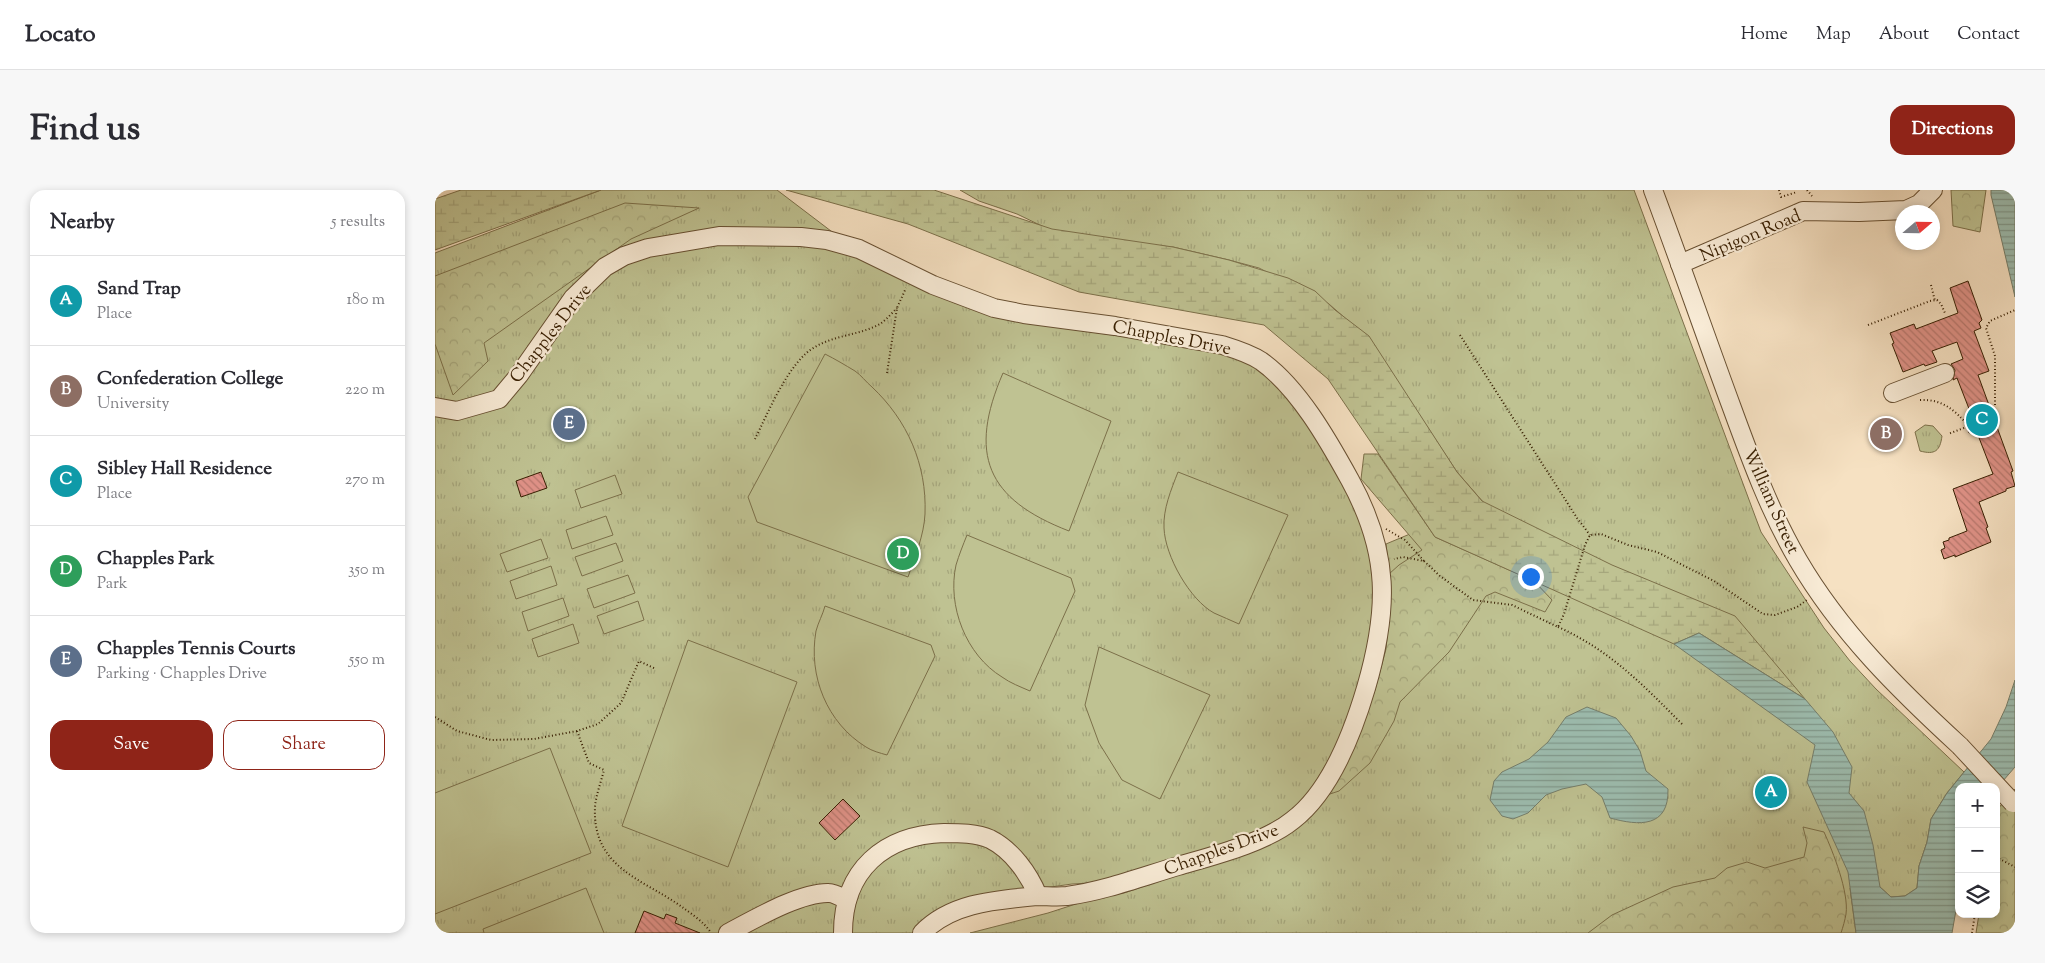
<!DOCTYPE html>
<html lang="en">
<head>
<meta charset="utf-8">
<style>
  :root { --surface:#fff; --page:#f7f7f7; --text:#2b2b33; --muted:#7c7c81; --line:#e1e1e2; --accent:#8f2418 }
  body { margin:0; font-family:"Sorts Mill Goudy",serif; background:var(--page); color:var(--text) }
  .controls { position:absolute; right:15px; bottom:15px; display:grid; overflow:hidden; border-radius:10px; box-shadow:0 2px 8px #0003 }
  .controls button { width:45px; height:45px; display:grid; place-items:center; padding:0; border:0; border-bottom:1px solid var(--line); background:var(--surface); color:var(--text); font:25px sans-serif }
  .compass { position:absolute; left:1460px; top:15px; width:45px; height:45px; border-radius:50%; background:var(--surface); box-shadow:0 2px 8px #0003; rotate:70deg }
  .you { position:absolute; left:1095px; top:386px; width:18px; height:18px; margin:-12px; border:4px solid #fff; border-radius:50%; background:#1a73e8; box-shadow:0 0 0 8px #1a73e833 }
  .badge { display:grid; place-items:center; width:32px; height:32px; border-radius:50%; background:var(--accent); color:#fff; font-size:16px; font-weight:700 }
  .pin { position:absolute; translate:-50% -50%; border:2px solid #fff; box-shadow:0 1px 5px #0006 }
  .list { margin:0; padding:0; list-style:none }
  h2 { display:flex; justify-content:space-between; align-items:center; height:65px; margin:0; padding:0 20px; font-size:21px }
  h2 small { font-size:16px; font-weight:400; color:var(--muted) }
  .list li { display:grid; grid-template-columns:32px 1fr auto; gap:15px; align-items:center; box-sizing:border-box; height:90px; padding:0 20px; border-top:1px solid var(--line) }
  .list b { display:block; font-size:19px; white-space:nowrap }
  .list p { margin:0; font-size:16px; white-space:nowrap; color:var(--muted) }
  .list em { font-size:16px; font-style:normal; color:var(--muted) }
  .actions { display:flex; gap:10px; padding:15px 20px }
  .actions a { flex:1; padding:11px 0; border:1px solid var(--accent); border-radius:15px; text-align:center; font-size:18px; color:var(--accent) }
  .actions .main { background:var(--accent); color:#fff }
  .icon { flex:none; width:28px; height:28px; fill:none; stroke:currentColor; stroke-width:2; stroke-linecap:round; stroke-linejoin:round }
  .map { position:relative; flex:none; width:1580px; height:743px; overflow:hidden; border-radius:15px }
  header { display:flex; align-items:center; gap:30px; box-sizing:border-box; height:70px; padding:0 25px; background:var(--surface); border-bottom:1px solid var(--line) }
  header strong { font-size:24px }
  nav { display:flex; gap:28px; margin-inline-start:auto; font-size:18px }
  .intro { display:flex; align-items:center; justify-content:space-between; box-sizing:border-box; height:120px; padding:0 30px }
  h1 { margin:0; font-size:35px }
  .button { padding:12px 22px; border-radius:15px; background:var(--accent); color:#fff; font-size:18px; font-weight:700 }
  main { display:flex; gap:30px; padding:0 30px }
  aside { flex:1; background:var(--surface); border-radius:15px; box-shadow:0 2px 8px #0003 }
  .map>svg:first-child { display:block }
  .grass { fill:url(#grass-tufts); stroke:#7c704a }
  .forest { fill:url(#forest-crowns); stroke:#7c704a }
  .wetland { fill:url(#wetland-marsh); stroke:#7c704a }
  .pitch { fill:#bfc292; stroke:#7c704a }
  .water { fill:url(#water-rules); stroke:#757e6b }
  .building { fill:url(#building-back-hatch); stroke:#381f02 }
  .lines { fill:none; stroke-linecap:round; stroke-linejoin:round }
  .minor-casing { stroke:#685032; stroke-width:20 }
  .path { stroke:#381f02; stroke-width:2; stroke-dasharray:1 2.5; stroke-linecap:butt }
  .minor { stroke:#f9ecd7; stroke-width:18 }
  .minor-bridge-casing { stroke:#685032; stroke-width:20; stroke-linecap:butt }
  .minor-bridge { stroke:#f9ecd7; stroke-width:18 }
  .labels { text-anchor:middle; stroke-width:4.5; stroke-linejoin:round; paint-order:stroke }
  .street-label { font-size:18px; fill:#381f02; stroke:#f9ecd7 }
</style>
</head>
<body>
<header>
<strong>Locato</strong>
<nav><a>Home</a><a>Map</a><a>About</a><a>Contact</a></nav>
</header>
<div class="intro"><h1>Find us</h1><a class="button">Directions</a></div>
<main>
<aside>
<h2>Nearby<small>5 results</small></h2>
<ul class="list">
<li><span class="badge" style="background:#0f9aa8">A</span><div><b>Sand Trap</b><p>Place</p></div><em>180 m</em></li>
<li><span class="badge" style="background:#8d6e63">B</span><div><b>Confederation College</b><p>University</p></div><em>220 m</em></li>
<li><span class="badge" style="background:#0f9aa8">C</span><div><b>Sibley Hall Residence</b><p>Place</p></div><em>270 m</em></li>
<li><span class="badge" style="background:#2e9e5b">D</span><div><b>Chapples Park</b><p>Park</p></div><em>350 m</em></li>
<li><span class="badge" style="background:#5c6f8a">E</span><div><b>Chapples Tennis Courts</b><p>Parking · Chapples Drive</p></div><em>550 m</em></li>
</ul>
<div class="actions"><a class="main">Save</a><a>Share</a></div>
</aside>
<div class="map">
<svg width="1580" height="743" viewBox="0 0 1580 743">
  <defs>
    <pattern id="grass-tufts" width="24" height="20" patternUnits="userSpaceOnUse" patternTransform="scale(1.25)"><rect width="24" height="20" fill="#bfc292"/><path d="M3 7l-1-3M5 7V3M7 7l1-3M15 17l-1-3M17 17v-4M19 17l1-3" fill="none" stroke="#a5a67c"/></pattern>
    <pattern id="forest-crowns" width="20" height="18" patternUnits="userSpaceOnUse" patternTransform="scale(1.25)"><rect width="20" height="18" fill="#bfc292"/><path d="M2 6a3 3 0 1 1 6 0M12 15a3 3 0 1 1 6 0" fill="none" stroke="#a5a67c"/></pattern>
    <pattern id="wetland-marsh" width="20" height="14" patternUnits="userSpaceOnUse" patternTransform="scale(1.25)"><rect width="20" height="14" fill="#bfc292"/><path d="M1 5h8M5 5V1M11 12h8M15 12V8" fill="none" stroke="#a5a67c"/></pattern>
    <pattern id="water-rules" width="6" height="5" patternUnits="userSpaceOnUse" patternTransform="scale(1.25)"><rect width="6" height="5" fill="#9dbeb1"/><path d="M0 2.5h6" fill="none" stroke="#819a8e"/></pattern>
    <pattern id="building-back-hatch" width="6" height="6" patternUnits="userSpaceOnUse" patternTransform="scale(1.25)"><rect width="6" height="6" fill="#e09288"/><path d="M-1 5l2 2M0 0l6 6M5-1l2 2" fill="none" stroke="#b7776d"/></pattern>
  </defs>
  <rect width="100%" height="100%" fill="#f6e1c2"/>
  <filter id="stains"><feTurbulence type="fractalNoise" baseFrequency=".004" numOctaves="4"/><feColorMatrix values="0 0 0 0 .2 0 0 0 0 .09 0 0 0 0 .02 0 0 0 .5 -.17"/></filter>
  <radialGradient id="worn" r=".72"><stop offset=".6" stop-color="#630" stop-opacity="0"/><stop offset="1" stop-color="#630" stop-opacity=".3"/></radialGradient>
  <g class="grass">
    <path d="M166,0H342L442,76L520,113L580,131L782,160L825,176L867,222L909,293L934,353L940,395L936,448L924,496L903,554L871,608L856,622L824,640L786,654L714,678L656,693L637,694L524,710L509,716L482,743H0V63Z"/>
    <path d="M525,0H1199L1326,342L1389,438L1415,471L1441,499L1529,582L1512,603L1496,629L1492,652L1484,676L1482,698L1470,706L1456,707L1445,697L1415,698L1421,743H535L613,723L647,712L692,702L829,655L902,584L923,549L951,459L955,415V390L951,354L1049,313L1022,282L966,197L910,128L894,114L824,78L794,70L738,57L636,50L582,24L544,11Z"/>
    <path d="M1490,235L1498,236L1507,246C1505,261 1500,265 1485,261L1480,242Z"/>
  </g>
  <g class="forest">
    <path d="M1516,0H1551L1545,42L1518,36Z"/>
    <path d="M190,13L264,18L196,49L49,153L53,171L18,205L0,154V86Z"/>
    <path d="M929,264H943L1000,347L1099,391L1117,410L1110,422L1060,402L1051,406L1014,462L965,512L959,531L935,573L904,601L889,606L923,549L940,500L951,459L955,415L954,384L964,375L987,360L926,289Z"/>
    <path d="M1580,599V743H1541L1544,724H1561V621Z"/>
    <path d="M1368,637L1389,642C1398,662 1414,702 1411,724C1410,730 1408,737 1406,743H1153L1177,725L1238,697L1280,688L1292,678L1312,672L1330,678L1369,667L1372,653Z"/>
  </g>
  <g class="wetland">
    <path d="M26,0H166L0,60V9Z"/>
    <path d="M351,0H499L617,39L738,57L794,70L853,88L880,101L900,120L934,146L1022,282L1047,311L1177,375L1300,426L1370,509L1264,443L1239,454L1000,347L893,189L829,135L644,102L473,34Z"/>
  </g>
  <g class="pitch">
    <path d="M390,164C400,169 410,175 420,181C426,185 431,192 437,197C472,230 492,274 490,324C489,345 480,367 473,387L322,332L313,307Z"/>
    <path d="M568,183L676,231L634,341C551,309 533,264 568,183Z"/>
    <path d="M743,282L853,325L804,434C796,430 787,427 779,423C755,410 730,366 729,338C728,319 736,300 743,282Z"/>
    <path d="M180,285L187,304L146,318L140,300Z"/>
    <path d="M171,326L178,345L137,359L131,340Z"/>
    <path d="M532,345L636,388L640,401L595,501C586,497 575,493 567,487C531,465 512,416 521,375C524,365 528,355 532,345Z"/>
    <path d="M106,349L113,368L72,382L65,364Z"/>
    <path d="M181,353L188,371L147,386L140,367Z"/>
    <path d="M116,376L122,395L81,409L75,391Z"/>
    <path d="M193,385L200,403L159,418L152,399Z"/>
    <path d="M128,408L134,426L93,441L87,422Z"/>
    <path d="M203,411L209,430L169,444L162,426Z"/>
    <path d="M390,416L496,455L500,466L452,565C445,563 437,561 431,557C392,533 373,486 381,441C383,433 388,424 390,416Z"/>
    <path d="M138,434L144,453L103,467L97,449Z"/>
    <path d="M253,450L362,492L293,677L187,636Z"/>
    <path d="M664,457L775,505L725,609L687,590L664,553L650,515Z"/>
    <path d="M115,558L156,663L0,724V603Z"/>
    <path d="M151,698L169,743H49L48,739Z"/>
  </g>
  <g class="water">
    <path d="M1556,0H1580V107L1556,5Z"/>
    <path d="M1264,443L1370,509L1398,542L1417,577L1414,603L1429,621L1438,655L1445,697L1456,707L1470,706L1482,698L1484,676L1492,652L1496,629L1512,603L1556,549L1571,517L1580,490V577L1561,599V597H1524V703L1517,743H1421L1413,682L1372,592L1380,555L1239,454Z"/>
    <path d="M1152,517L1181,528L1196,546L1205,561L1211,581L1233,599C1234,638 1204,636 1175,628L1167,607L1151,594L1127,599L1111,605L1093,623L1078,629L1067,626L1055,610L1059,591L1067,582L1094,569L1113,552L1131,527Z"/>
  </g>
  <g class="building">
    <path d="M1533,91L1547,130L1544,133L1546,138L1539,141L1554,181L1543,185L1578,281L1576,282L1580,296L1571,299V301L1544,312L1553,337L1551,338L1556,352L1520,367V365L1509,369L1506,360L1510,358L1508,352L1514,350V348L1532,341L1518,299L1558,284L1541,240L1534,243L1530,232L1538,229L1522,188L1518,190L1520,180L1516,174L1528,169L1522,152L1497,161L1502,172L1490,176L1489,174L1468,182L1457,154L1459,153L1455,143L1479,134L1481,139L1523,123L1515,98Z"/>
    <path d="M106,282L112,298L86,307L81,291Z"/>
    <path d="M408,609L425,626L400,650L384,633Z"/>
    <path d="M209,721L229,729L231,724L242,728L240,733L265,743H200Z"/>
  </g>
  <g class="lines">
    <defs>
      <g id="minor">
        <path d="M1218,0C1245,72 1270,145 1297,218C1316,270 1335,322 1363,370C1405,442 1464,500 1525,556"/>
        <path d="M1245,74L1368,21L1424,22L1471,20L1484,14L1498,0"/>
        <path d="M1458,203L1510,183"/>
        <path d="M0,217L22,221L64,209L84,185L138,108L170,77L189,66L213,58L284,46L366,47L392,50L424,59L498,95L559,118L589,124L680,136L787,155C800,159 814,163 826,171C863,197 893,250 915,290C955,363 954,419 931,498C918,542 896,601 858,630C830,653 777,666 743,676C706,687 669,701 632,706C622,707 612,706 603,706C562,710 517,712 487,743"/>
        <path d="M293,743C318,730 365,702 394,703C399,703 406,707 412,710"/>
        <path d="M408,743C408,680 449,645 509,643C524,643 542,643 555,649C577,660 594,684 603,706"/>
      </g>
    </defs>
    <use href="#minor" class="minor-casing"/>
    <g class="path">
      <path d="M1344,0L1346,7L1362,2"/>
      <path d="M1372,0L1377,6"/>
      <path d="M1496,95L1500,111"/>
      <path d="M1433,135L1495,111L1502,110L1506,114L1510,123"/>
      <path d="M1025,145L1142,328L1155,345"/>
      <path d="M452,183L462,118L471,98"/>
      <path d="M1485,210C1508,209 1519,220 1534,236L1513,244"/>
      <path d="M1560,215V166L1551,138L1555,131L1580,120"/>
      <path d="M320,249C333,223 354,171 380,157C400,145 425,145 445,134C451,130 457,123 462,118"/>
      <path d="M951,339L970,350L989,371L968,367L959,369"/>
      <path d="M989,371L1005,386L1038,410L1077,415L1123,437L1129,424L1150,355L1155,345L1166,344L1193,355L1222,362L1279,391L1328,424L1340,425L1362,417L1372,410"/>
      <path d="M1123,437C1175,460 1209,496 1248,535"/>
      <path d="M0,527L22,541L56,550L99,549L142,541L163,534L186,513L204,471L221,479"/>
      <path d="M142,541L154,573L169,580C166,592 161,605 160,617C157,678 208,689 247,717C257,724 270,733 276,743"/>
      <path d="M1561,667L1580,677"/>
      <path d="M1537,743L1540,724"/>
    </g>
    <use href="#minor" class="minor"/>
    <defs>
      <path id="minor-bridge" d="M1525,556L1578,613"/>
    </defs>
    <use href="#minor-bridge" class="minor-bridge-casing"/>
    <use href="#minor-bridge" class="minor-bridge"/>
  </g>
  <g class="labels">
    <g class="street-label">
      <text transform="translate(1315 45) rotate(-23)" y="6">Nipigon Road</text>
      <text transform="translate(115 143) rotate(-52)" y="6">Chapples Drive</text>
      <text transform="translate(737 147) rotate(11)" y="6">Chapples Drive</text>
      <text transform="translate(1337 311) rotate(66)" y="6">William Street</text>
      <text transform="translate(786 659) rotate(-20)" y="6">Chapples Drive</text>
    </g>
  </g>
  <rect width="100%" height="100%" filter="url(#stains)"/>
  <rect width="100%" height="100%" fill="url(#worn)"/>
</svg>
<div class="controls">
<button>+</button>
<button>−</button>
<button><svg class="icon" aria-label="layers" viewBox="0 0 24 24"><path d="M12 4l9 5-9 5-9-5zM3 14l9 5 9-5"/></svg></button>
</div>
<svg class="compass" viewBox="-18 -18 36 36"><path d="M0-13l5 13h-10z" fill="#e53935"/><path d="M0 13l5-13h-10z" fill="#7c7c81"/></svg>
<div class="you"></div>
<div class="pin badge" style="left:1336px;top:602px;background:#0f9aa8">A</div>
<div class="pin badge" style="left:1451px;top:244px;background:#8d6e63">B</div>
<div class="pin badge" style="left:1547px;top:230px;background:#0f9aa8">C</div>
<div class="pin badge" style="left:468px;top:364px;background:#2e9e5b">D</div>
<div class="pin badge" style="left:134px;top:234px;background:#5c6f8a">E</div>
</div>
</main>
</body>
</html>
